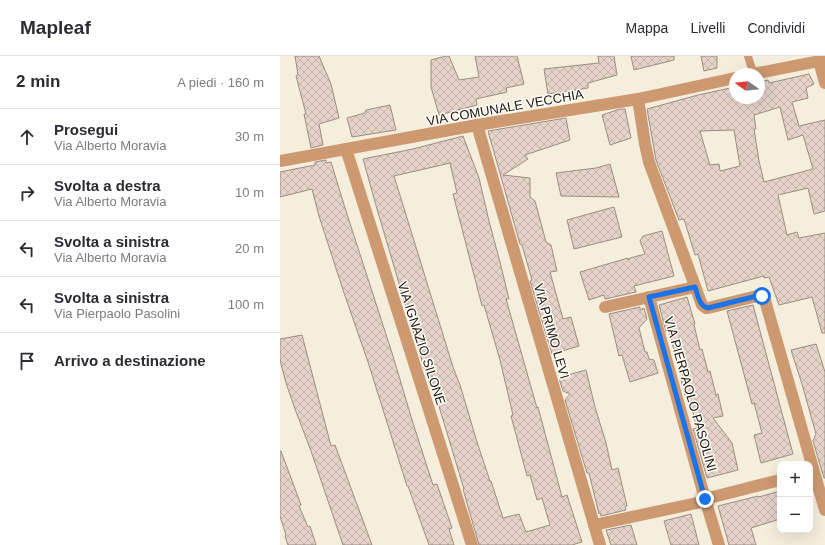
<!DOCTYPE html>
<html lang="it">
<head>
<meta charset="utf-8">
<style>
  :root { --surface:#fff; --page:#f7f7f7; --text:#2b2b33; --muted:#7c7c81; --line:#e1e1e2 }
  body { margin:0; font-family:Helvetica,sans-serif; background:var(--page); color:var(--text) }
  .controls { position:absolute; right:12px; bottom:12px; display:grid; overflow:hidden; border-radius:8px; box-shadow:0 4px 16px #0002 }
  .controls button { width:36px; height:36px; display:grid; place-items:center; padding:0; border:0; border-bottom:1px solid var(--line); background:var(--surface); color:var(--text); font:20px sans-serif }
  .compass { position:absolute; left:449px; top:12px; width:36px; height:36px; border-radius:50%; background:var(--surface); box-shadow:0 4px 16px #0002; rotate:284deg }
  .stop { position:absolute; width:12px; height:12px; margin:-9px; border:3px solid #1a73e8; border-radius:50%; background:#fff }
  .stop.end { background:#1a73e8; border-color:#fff; box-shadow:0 1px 4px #0008 }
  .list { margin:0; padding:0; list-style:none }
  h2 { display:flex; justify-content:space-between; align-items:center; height:52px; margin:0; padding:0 16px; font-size:17px }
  h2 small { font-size:13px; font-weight:400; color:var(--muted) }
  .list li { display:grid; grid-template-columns:26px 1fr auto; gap:12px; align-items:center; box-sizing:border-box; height:56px; padding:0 16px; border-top:1px solid var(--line) }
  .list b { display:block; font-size:15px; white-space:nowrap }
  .list p { margin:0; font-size:13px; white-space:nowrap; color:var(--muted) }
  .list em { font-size:13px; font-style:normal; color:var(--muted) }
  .icon { flex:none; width:22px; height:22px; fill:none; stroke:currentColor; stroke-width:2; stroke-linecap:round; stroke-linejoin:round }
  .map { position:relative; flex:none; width:545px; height:489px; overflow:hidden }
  header { display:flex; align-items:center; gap:24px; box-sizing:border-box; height:56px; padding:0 20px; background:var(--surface); border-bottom:1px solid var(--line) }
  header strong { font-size:19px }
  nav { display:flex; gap:22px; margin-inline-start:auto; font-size:14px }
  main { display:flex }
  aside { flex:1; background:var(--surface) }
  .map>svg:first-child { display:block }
  .building { fill:url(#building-cross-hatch); stroke:#9d8c83; fill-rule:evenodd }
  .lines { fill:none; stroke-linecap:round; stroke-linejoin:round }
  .service { stroke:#cd9971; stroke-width:8 }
  .minor { stroke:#cd9971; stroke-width:12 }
  .route { stroke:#1a73e8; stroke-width:5 }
  .labels { text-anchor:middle; stroke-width:3; stroke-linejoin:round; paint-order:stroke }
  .street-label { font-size:13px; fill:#1a1812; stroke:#fffcf5 }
</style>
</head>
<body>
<header>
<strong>Mapleaf</strong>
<nav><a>Mappa</a><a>Livelli</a><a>Condividi</a></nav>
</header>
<main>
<aside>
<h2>2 min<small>A piedi · 160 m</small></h2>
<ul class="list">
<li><svg class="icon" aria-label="ahead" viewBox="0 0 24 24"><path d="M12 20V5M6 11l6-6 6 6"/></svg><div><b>Prosegui</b><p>Via Alberto Moravia</p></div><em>30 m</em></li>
<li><svg class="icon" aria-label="right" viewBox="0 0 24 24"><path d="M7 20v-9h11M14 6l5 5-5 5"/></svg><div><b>Svolta a destra</b><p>Via Alberto Moravia</p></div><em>10 m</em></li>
<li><svg class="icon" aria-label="left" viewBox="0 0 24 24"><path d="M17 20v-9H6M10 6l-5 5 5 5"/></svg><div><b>Svolta a sinistra</b><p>Via Alberto Moravia</p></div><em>20 m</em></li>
<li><svg class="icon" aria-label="left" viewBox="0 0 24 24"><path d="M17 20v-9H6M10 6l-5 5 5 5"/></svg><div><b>Svolta a sinistra</b><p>Via Pierpaolo Pasolini</p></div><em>100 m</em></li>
<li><svg class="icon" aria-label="arrive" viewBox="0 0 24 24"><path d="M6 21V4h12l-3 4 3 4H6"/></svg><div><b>Arrivo a destinazione</b></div></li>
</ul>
</aside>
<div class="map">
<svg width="545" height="489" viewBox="0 0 545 489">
  <defs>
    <pattern id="building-cross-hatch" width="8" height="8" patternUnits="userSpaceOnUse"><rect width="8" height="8" fill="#e5d3ca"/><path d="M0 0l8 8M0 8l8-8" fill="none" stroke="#c4b4ac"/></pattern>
  </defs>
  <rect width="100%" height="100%" fill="#f5eedd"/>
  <g class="building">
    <path d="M15,0H39L51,28L59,62L39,68L43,89L31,92L24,58H26L16,20L18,19Z"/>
    <path d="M166,0H169L179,24L199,21L195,0H237L244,28L226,32L227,36L196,43L197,49L159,59L151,31V4Z"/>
    <path d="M318,0H334L337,19L308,27V32L268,38L264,13L319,7Z"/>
    <path d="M351,0H394V4L354,14Z"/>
    <path d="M421,0H437V12L424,15Z"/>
    <path d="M529,18L534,28L526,32L528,42L512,46L519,70L545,64V155L534,158L528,132L498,139L507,179L517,176L519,182L545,177V277H542L532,241L499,249L489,221L484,222V220L428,235L418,198L415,199L404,163L399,164L376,104L367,53L418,39L455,31V42H479V26L488,24L489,27ZM500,51L508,84L523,79L533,113L484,126L479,105L474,73H476L474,59ZM454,74L460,110L440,115L439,108L430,109L420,75Z"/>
    <path d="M110,49L116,74L72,81L67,62L85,57L86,54Z"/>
    <path d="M340,53H345L351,82L330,89L322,59Z"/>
    <path d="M286,62L290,84L245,99L248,103L223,119L250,122V141L255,145L266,186L271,189L277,215L270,216L283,263L291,261L299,290L272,298L250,225L252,224L242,189L240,188L208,75Z"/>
    <path d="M183,80L199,122L209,165L220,206L229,243H226L257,352L258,351L282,441L287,439L302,486L292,489H199L183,433H184L148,314L145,315L97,153L83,103L133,93ZM170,107L177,137L173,138L202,250L204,249L220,304L233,359L231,360L247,420L250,419L257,444L262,442L270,469L246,476L239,458L223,462L211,425H210L197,386L180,329L173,311L114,120Z"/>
    <path d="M46,104V107L51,106L65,152L113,300L132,364L153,429L157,428L172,472L169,473L174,489H149L128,430H127L88,306L63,234L39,160L32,133L0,141V116L35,109V106Z"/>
    <path d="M330,108L339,141L281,140L276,117L316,112Z"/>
    <path d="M334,151L342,181L294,193L287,164Z"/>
    <path d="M382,175L394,220L354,230L356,236L325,243L324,239L309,244L300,216L348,202L349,204L350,202L365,198L360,185L363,180Z"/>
    <path d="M407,241L415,268L414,269L420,294L422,293L428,316L430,315L436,339L438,338L443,360L433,362L452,387L458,414L427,422L413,373L417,372L408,338L405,339L401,323L403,322L397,297L393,291L389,275L386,276L379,249Z"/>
    <path d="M473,249L513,398L481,407L474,379L482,377L474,347L472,348L447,255Z"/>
    <path d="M360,251V254L364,252L367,263L359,272L365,296H367L369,303L374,304L378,317L350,326L342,299L339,300L329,258Z"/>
    <path d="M22,279L51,390L55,389L92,489H63L31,395L15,353L6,327L0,304V283Z"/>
    <path d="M536,288L545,316V422H544L533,385L536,378L522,328L511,294Z"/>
    <path d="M306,314L315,351L326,387L332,414L338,412L347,450L345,451L346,454L321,460L320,457L319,458L309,417H307L285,344L290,338L283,335L279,322L280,321Z"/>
    <path d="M0,395H1L21,449L19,450L28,471L30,470L36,489H8L5,480L6,479L0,460Z"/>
    <path d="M500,435V463L471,472L476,489H449L438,450L478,440L479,441Z"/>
    <path d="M411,458L419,489H391L384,465Z"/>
    <path d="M351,469L357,489H331L326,474Z"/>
  </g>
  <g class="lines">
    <path class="service" d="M468,0L470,7L474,18"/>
    <g class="minor">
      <path d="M539,5L545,27"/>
      <path d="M473,18L545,4"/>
      <path d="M358,43L365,88L369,106L422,249L426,252H428L481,239L484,241L545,454"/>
      <path d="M197,69L320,489"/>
      <path d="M66,93L192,489"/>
      <path d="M0,105L197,69L358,43L455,22"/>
      <path d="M369,241L425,443L439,489"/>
      <path d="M325,251L415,231"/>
      <path d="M314,469L417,447L425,443L500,424"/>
    </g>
  </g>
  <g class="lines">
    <path class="route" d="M425,443L369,241L415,231C418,239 419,250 428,252L481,239L482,240"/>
  </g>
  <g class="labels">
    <g class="street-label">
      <text transform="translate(225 51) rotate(-10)" y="5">VIA COMUNALE VECCHIA</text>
      <text transform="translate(272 275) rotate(74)" y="5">VIA PRIMO LEVI</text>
      <text transform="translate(142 287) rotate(72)" y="5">VIA IGNAZIO SILONE</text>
      <text transform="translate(411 338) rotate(74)" y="5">VIA PIERPAOLO PASOLINI</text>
    </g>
  </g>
</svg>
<div class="controls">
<button>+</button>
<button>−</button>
</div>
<svg class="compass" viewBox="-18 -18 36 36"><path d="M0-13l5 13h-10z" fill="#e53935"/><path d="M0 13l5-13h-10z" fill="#7c7c81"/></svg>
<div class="stop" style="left:482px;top:240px"></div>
<div class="stop end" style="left:425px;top:443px"></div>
</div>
</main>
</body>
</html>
